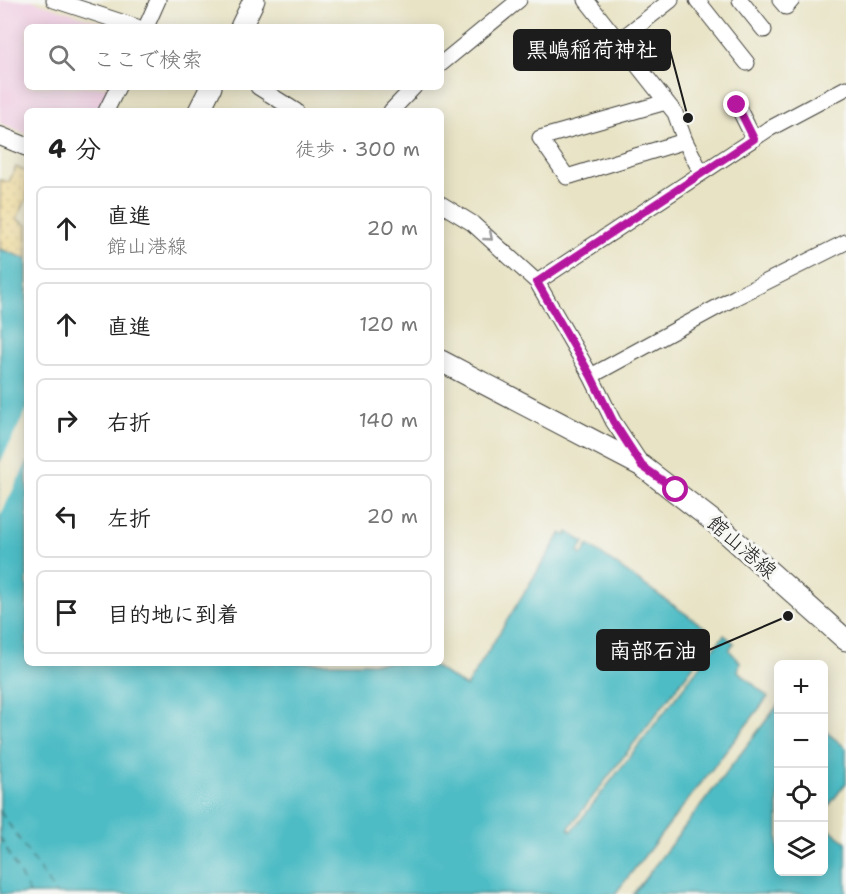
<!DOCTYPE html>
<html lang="ja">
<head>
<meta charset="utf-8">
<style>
  :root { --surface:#fff; --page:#f6f6f6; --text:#222; --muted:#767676; --line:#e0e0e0 }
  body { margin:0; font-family:"Shantell Sans","Klee One",sans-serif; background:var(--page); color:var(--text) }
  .controls { position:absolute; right:18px; bottom:18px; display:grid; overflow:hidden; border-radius:9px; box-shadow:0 3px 15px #0003 }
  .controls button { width:54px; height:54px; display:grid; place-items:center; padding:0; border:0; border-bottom:2px solid var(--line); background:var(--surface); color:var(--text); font:30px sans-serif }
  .stop { position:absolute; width:18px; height:18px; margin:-14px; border:4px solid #b5179e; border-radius:50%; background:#fff }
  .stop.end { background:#b5179e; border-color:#fff; box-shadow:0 2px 6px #0008 }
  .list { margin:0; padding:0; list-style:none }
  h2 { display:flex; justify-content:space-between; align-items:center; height:78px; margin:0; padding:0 24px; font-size:26px }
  h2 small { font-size:20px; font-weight:400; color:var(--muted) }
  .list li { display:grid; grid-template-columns:39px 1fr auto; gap:18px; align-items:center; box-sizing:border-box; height:84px; margin:0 12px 12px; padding:0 12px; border:2px solid var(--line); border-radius:9px }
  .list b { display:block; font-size:22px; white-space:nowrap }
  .list p { margin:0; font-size:20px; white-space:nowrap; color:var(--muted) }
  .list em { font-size:20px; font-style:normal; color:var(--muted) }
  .icon { flex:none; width:33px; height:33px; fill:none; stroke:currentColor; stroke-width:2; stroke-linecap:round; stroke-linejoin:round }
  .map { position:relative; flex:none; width:846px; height:894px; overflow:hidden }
  .search { position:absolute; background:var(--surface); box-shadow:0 3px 15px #0003; left:24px; top:24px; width:420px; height:66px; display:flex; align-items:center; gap:15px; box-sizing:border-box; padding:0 21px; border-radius:9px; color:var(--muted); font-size:22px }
  .panel { position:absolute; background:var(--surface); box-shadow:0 3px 15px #0003; left:24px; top:108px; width:420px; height:558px; border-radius:9px }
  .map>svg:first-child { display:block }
  .built { fill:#f1d0e4 }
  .sand { fill:url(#sand-dots); stroke:#857b5d; stroke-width:1.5 }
  .water { fill:#4ebcc5; stroke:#356c70; stroke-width:1.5 }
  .pier { fill:#e8e3c5 }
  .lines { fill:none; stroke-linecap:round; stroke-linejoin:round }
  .ferry { stroke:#305c60; stroke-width:1.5; stroke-dasharray:8 6; stroke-linecap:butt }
  .minor-casing { stroke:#3b3a35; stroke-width:17 }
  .tertiary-casing { stroke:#3b3a35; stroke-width:20 }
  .secondary-casing { stroke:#3b3a35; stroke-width:23 }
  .minor { stroke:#fff; stroke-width:15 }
  .tertiary { stroke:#fff; stroke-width:18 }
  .secondary { stroke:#fff; stroke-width:21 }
  .oneway { stroke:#999 }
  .route { stroke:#b5179e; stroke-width:8 }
  .labels { text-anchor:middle; stroke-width:6; stroke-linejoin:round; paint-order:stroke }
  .street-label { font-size:21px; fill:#1c1c1c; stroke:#f6f6f2 }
  .leader { fill:none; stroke:#1c1c1c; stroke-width:2 }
  .callout-dot { fill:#1c1c1c; stroke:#f6f6f2; stroke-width:2 }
  .callout { fill:#1c1c1c; stroke:#1c1c1c; stroke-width:2 }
  .callout-label { font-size:22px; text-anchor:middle; font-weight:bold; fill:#fff }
</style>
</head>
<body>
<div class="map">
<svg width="846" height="894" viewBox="0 0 846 894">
  <defs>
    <pattern id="sand-dots" width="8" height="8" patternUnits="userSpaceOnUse" patternTransform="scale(1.5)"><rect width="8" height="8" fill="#eeda9e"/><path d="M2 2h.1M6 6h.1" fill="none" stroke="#ccba88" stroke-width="1.8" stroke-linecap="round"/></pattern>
  </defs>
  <rect width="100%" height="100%" fill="#f6f6f2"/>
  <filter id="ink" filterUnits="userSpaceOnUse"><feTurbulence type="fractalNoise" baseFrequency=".0167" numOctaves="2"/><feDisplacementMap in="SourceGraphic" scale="12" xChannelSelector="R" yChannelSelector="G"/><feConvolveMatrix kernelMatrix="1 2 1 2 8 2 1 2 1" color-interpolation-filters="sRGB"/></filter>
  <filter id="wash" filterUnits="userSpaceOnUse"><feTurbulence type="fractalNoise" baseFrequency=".008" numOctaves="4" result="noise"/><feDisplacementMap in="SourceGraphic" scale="24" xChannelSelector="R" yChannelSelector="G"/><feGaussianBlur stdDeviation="1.35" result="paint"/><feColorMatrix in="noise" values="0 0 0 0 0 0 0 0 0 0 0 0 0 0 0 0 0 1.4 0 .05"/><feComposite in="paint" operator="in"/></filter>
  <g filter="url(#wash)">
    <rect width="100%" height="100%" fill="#e8e3c5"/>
    <path class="built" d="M0,0H31L115,27H27V87H114L101,111H27V134L0,123Z"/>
    <path class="sand" d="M16,167L27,172V198L17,219L27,225V259L0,249V180L9,182Z"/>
    <g class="water">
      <path d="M0,249L27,259V663H429L466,687L561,533L566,536L568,532L584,542L578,553L582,555L588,545L707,629L699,640L708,647L568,829L572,831L724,635L734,643L729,650L740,662L738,671L768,697L615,894H0Z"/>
      <path d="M778,705V872H824V825L846,842V894H633Z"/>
      <path d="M824,730L846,748V783L824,812Z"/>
    </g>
    <path class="pier" d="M27,409V462L0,516V463Z"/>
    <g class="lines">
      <g class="ferry">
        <path d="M0,811L56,894"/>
        <path d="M0,837L30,894"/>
      </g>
    </g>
  </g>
  <g filter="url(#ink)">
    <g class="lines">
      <defs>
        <g id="minor">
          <path d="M54,0L137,27"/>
          <path d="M586,0L675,113L685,141L701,172"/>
          <path d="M697,0L747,63"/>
          <path d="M740,0L764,30"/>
          <path d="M780,0L786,7L792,0"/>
          <path d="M146,27L158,0"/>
          <path d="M620,40L671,0"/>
          <path d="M441,64L519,0"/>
          <path d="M258,87L296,111"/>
          <path d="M666,102L540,138L567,177L685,141"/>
          <path d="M737,105L754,139"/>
          <path d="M106,111L118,87"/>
          <path d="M391,111L414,87"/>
          <path d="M441,204L472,223L537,282L591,376L613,421L642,465"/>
          <path d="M537,282L767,130L846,88"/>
          <path d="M591,376L736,297L846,242"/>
        </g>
        <path id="tertiary" d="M0,136L27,147"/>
        <g id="secondary">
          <path d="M241,27L254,0"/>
          <path d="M199,111L211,87"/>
          <path d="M441,361L642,466L713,521L846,640"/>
        </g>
      </defs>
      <use href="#minor" class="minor-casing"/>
      <use href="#tertiary" class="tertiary-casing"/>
      <use href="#secondary" class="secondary-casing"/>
      <use href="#minor" class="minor"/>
      <use href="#tertiary" class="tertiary"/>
      <use href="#secondary" class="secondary"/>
    </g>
    <defs><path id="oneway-chevron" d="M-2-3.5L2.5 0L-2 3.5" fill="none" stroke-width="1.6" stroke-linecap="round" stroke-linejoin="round" transform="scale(1.5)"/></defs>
    <use class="oneway" href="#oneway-chevron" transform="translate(489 237) rotate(41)"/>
  </g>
  <g class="lines" filter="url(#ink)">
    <path class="route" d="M676,490L642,466L613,421L591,376L537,282L754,139L737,105"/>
  </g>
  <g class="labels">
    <g class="street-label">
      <text transform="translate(742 547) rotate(41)" y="7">館山港線</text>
    </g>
  </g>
  <path class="leader" d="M688 118L670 50M788 616L709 650"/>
  <g class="callout-dot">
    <circle cx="688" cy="118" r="6"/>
    <circle cx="788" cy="616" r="6"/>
  </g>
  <g class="callout">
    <rect x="514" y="30" width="156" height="40" rx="6"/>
    <rect x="597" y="630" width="112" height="40" rx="6"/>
  </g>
  <g class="callout-label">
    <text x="592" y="57">黒嶋稲荷神社</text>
    <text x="653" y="658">南部石油</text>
  </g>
</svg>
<div class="controls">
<button>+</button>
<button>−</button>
<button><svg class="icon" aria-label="locate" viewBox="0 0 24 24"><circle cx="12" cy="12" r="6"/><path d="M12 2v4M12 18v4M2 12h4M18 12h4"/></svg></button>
<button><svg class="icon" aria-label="layers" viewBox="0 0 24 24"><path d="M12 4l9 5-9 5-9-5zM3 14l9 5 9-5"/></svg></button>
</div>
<div class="stop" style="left:676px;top:490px"></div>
<div class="stop end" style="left:737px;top:105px"></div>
<div class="search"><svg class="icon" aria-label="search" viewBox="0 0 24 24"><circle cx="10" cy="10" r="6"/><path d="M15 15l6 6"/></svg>ここで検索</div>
<section class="panel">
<h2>4 分<small>徒歩 · 300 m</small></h2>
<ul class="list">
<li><svg class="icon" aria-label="ahead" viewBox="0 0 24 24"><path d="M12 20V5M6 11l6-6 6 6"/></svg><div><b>直進</b><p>館山港線</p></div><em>20 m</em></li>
<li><svg class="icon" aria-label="ahead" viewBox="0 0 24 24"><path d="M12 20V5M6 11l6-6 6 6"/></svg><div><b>直進</b></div><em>120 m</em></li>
<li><svg class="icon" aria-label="right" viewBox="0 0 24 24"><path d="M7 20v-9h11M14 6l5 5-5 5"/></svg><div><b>右折</b></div><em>140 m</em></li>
<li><svg class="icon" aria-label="left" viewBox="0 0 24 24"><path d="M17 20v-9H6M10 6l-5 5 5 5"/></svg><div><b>左折</b></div><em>20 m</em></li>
<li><svg class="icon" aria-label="arrive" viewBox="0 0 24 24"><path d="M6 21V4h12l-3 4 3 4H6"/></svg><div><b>目的地に到着</b></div></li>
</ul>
</section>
</div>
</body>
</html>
